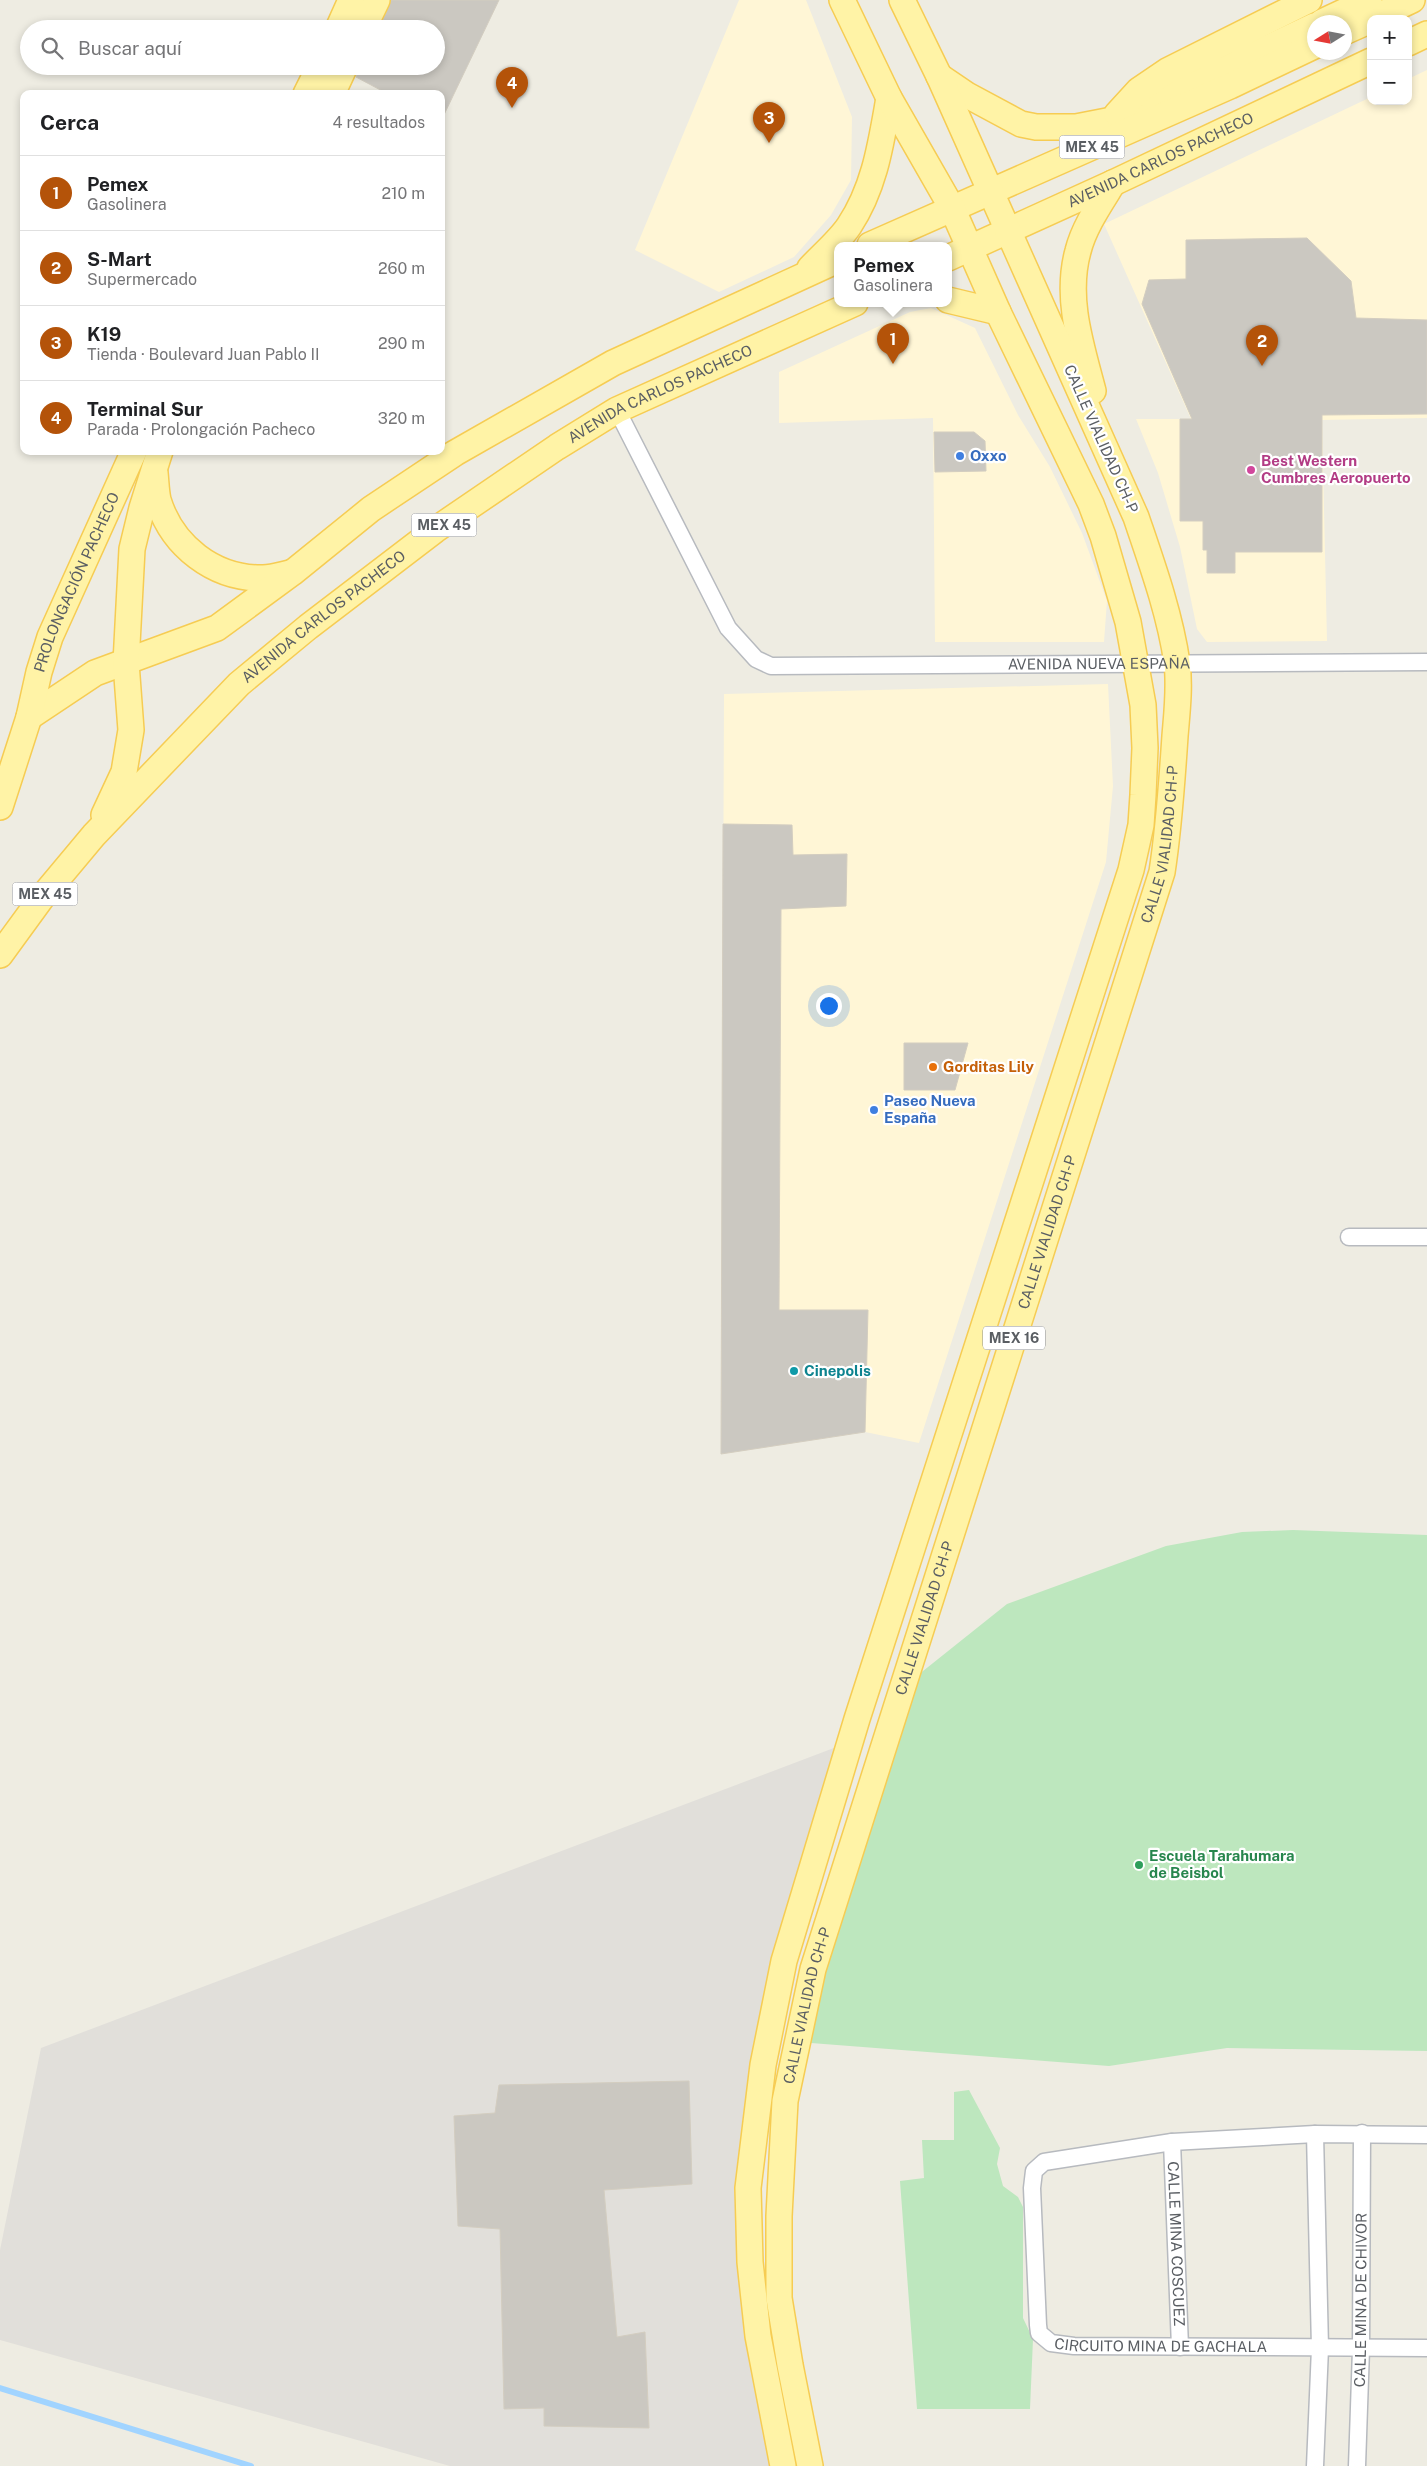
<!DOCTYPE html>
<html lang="es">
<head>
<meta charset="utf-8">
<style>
  :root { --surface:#fff; --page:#f6f6f6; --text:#202124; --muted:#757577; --line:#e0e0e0; --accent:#b45309 }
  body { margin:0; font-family:"Public Sans",sans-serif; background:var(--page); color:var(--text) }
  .controls { position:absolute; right:15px; top:15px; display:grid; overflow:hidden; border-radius:10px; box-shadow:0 2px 8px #0003 }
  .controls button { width:45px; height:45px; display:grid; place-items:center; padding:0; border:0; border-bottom:1px solid var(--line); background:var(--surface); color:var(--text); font:25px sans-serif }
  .compass { position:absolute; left:1307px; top:15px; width:45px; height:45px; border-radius:50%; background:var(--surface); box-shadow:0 2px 8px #0003; rotate:259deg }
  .you { position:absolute; left:828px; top:1005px; width:18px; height:18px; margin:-12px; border:4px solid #fff; border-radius:50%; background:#1a73e8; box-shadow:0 0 0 8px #1a73e833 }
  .badge { display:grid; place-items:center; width:32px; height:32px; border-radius:50%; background:var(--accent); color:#fff; font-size:16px; font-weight:700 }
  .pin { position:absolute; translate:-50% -41px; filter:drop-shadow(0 1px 2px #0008) }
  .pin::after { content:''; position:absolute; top:26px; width:18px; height:15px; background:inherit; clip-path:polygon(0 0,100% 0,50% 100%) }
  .popup { position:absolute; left:834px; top:242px; width:118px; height:65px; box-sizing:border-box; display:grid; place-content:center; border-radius:10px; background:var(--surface); filter:drop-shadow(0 1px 4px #0005); font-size:16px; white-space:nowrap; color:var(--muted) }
  .popup b { font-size:19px; color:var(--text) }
  .popup::after { content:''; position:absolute; left:50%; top:100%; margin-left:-10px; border:10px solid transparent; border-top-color:var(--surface) }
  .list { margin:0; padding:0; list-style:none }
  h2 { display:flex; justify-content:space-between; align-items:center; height:65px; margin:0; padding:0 20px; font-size:21px }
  h2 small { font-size:16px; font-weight:400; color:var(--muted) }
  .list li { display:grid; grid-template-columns:32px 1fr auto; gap:15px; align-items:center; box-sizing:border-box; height:75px; padding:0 20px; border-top:1px solid var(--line) }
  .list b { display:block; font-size:19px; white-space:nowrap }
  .list p { margin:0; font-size:16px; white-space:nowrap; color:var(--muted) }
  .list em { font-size:16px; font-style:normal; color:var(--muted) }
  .icon { flex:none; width:28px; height:28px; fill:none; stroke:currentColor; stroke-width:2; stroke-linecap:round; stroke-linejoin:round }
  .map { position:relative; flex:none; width:1427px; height:2466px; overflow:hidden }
  .search { position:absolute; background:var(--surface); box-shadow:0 2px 8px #0003; left:20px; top:20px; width:425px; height:55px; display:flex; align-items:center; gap:12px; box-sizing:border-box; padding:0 18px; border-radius:28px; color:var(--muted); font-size:19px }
  .panel { position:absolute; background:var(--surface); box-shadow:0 2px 8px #0003; left:20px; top:90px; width:425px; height:365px; border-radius:10px }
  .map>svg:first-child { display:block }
  .commercial { fill:#fff6d6 }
  .industrial { fill:#e1dfda }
  .green { fill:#bde7be }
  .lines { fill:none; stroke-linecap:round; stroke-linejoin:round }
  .stream { stroke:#a1d4ff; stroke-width:6 }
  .building { fill:#cbc8c1; stroke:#d3cdc0 }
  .street-casing { stroke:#b7babf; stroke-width:19 }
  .primary-casing { stroke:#f6cc53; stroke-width:28 }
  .street { stroke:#fff; stroke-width:16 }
  .primary { stroke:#fff3a6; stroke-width:25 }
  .shop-dot { fill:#3f7fe0; stroke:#fff; stroke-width:2 }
  .hotel-dot { fill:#d1479c; stroke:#fff; stroke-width:2 }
  .food-dot { fill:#e8710a; stroke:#fff; stroke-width:2 }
  .culture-dot { fill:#0f9aa8; stroke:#fff; stroke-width:2 }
  .leisure-dot { fill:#2e9e5b; stroke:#fff; stroke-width:2 }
  .labels { text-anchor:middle; stroke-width:4.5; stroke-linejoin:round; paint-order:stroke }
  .shield { fill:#fff; stroke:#8c8e92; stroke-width:1 }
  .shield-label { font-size:14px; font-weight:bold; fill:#5a5e63 }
  .street-label { font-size:15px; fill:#5a5e63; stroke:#fff }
  .shop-label { font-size:15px; font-weight:bold; fill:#366cbe; stroke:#fff; text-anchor:start }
  .hotel-label { font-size:15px; font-weight:bold; fill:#b23c85; stroke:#fff; text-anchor:start }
  .food-label { font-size:15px; font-weight:bold; fill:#c56008; stroke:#fff; text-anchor:start }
  .culture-label { font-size:15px; font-weight:bold; fill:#0d838f; stroke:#fff; text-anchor:start }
  .leisure-label { font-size:15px; font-weight:bold; fill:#27864d; stroke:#fff; text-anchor:start }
</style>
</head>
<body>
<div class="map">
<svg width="1427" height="2466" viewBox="0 0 1427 2466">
  <rect width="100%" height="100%" fill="#eeece2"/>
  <g class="commercial">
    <path d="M739,0H806L852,117L851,180L831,215L794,257L719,292L635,250Z"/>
    <path d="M1427,70V418L1322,420L1327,641L1207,642L1197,629L1180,547L1158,473L1136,419H1191L1104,224L1371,97V101H1408V79Z"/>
    <path d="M931,308L975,328L1018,415L1050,467L1082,533L1107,601L1104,642H935L933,418L779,423V372L910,312Z"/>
    <path d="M1108,684L1113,786L1106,862L919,1443L865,1432L721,1454L724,694Z"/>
  </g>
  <path class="industrial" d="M847,1743L749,2097L778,2466H450L0,2340V2250L41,2048Z"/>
  <g class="green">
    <path d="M1293,1530L1427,1535V2051L1227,2048L1109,2066L798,2042L903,1687L1007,1604L1166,1546L1242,1532Z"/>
    <path d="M969,2090L1000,2148L997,2164L1003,2186L1018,2197L1023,2207V2318L1033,2339L1030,2409H917L900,2181L924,2178L922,2140H954V2092Z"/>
  </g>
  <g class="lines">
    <path class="stream" d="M0,2388L251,2466"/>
  </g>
  <g class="building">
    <path d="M391,0H499L441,121V94H388L356,77L359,66H436V29H379Z"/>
    <path d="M1307,238L1351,281L1356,318L1427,320V414L1322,415V552H1235V573H1207V550H1203V521H1180V419H1192L1142,304L1149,280L1186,279V240Z"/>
    <path d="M934,432H974L985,441L986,471L935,472Z"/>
    <path d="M723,824L792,825L793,855L847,854L846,906L781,909L779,1310H868L865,1432L721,1454Z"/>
    <path d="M904,1043H968L955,1090H904Z"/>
    <path d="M689,2081L692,2184L604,2190L617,2337L645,2332L649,2428L544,2426V2408L504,2409L500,2229L458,2226L454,2116L495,2113L499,2085Z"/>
  </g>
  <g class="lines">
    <defs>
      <g id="street">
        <path id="s1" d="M617,410L728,628L756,659L771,666L1427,662"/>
        <path d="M1349,1237H1427"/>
        <path id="s2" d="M1427,2135L1315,2134L1172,2142L1044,2162L1034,2171L1032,2188L1038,2325L1039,2333L1051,2343L1074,2346L1427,2348"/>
        <path id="s3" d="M1172,2142L1180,2347"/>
        <path d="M1315,2466L1320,2348L1315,2134"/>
        <path id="s4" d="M1357,2466L1361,2349L1362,2133"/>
      </g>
      <g id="primary">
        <path d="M1372,19L1412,0"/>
        <path d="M1322,22L1369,0"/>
        <path d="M338,29L351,0"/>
        <path d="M363,29L377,0"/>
        <path d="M1344,32L1371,20"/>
        <path d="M1408,43L1427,34"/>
        <path d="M939,76L967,95L1021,124L1036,127H1076L1112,120L1149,104L1314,26"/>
        <path d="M306,94L320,66"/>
        <path d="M332,94L345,66"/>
        <path d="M1117,114L1139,90L1167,71L1309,0"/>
        <path d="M870,245L1230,86L1314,46"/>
        <path id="s5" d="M948,258L1113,183L1371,61"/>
        <path d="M810,268C823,254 839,241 849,226C875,187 881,143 889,98"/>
        <path d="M948,300L998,312"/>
        <path d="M1093,391C1081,345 1065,298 1078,251C1084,227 1100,204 1113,183"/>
        <path d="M155,473C156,482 156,491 158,500C172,546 214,579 263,578C272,578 281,575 290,573"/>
        <path d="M29,717L95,673L217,628L292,573L371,509L455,453L613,363L838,260"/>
        <path id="s6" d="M0,807L29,717L39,672L50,637L134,451"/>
        <path d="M104,815L124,772L131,730L126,663L132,549L142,508L160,451"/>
        <path id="s7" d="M0,955L43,896L94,835L239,684L308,627L435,530L557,447L617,410L855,303"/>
        <path d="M783,2466L758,2336L750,2262L748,2188L763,2065L784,1961L857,1719L1131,870L1141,825L1143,795L1145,748L1143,705L1128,622L1103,536L1091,504L998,312L952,208L889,98L842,0"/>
        <path id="s8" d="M810,2466L790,2365L779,2298V2216L785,2101L813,1969L1162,872C1169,827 1172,782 1175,736C1177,712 1180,687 1177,663C1170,614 1152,564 1136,517L939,76L902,0"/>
      </g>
    </defs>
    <use href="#street" class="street-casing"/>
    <use href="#primary" class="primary-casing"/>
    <use href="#street" class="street"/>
    <use href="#primary" class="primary"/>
  </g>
  <g class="shop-dot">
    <circle cx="960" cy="456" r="5"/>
    <circle cx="874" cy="1110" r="5"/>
  </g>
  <circle class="hotel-dot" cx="1251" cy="470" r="5"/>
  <circle class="food-dot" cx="933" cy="1067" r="5"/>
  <circle class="culture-dot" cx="794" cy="1371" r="5"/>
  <circle class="leisure-dot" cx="1139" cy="1865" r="5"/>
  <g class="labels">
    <g class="shield">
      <rect x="1059.5" y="135.5" width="65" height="23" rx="4"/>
      <rect x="411.5" y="513.5" width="65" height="23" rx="4"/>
      <rect x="12.5" y="882.5" width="65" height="23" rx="4"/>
      <rect x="983" y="1326.5" width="62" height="23" rx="4"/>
    </g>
    <g class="shield-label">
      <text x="1092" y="152">MEX 45</text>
      <text x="444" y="530">MEX 45</text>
      <text x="45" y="899">MEX 45</text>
      <text x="1014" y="1343">MEX 16</text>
    </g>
    <g class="street-label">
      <text dy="5" stroke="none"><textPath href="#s5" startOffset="234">AVENIDA CARLOS PACHECO</textPath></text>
      <text dy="5" stroke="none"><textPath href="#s7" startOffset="875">AVENIDA CARLOS PACHECO</textPath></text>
      <text transform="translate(1101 439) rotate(66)" y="5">CALLE VIALIDAD CH-P</text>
      <text dy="5" stroke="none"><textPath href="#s6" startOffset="238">PROLONGACIÓN PACHECO</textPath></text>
      <text dy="5" stroke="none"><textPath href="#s7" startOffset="470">AVENIDA CARLOS PACHECO</textPath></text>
      <text dy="5" stroke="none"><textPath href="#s1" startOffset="631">AVENIDA NUEVA ESPAÑA</textPath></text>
      <text dy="5" stroke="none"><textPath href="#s8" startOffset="1681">CALLE VIALIDAD CH-P</textPath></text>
      <text dy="5" stroke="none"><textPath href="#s8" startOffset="1276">CALLE VIALIDAD CH-P</textPath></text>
      <text dy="5" stroke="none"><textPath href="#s8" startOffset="871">CALLE VIALIDAD CH-P</textPath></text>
      <text dy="5" stroke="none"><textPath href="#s8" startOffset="466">CALLE VIALIDAD CH-P</textPath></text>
      <text dy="5" stroke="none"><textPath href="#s3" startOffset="102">CALLE MINA COSCUEZ</textPath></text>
      <text dy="5" stroke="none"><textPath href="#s4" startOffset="166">CALLE MINA DE CHIVOR</textPath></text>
      <text dy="5" stroke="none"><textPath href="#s2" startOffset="686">CIRCUITO MINA DE GACHALA</textPath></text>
    </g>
    <g class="shop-label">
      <text x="970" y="461">Oxxo</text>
      <text x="884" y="1106">Paseo Nueva<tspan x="884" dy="17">España</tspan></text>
    </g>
    <g class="hotel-label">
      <text x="1261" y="466">Best Western<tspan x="1261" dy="17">Cumbres Aeropuerto</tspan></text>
    </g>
    <g class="food-label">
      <text x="943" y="1072">Gorditas Lily</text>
    </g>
    <g class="culture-label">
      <text x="804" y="1376">Cinepolis</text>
    </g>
    <g class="leisure-label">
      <text x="1149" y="1861">Escuela Tarahumara<tspan x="1149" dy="17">de Beisbol</tspan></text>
    </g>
  </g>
</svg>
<div class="controls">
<button>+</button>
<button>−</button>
</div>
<svg class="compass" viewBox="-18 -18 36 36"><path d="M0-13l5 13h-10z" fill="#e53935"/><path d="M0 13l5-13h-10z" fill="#757577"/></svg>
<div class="you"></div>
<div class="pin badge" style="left:893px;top:364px">1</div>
<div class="popup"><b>Pemex</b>Gasolinera</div>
<div class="pin badge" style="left:1262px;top:366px">2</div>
<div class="pin badge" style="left:769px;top:143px">3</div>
<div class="pin badge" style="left:512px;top:108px">4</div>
<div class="search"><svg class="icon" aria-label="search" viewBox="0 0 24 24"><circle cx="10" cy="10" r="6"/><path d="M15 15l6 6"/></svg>Buscar aquí</div>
<section class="panel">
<h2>Cerca<small>4 resultados</small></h2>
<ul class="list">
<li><span class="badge">1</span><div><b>Pemex</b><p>Gasolinera</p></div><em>210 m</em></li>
<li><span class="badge">2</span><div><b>S-Mart</b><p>Supermercado</p></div><em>260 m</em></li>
<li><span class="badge">3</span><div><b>K19</b><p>Tienda · Boulevard Juan Pablo II</p></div><em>290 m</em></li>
<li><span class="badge">4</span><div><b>Terminal Sur</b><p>Parada · Prolongación Pacheco</p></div><em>320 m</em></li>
</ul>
</section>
</div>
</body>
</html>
